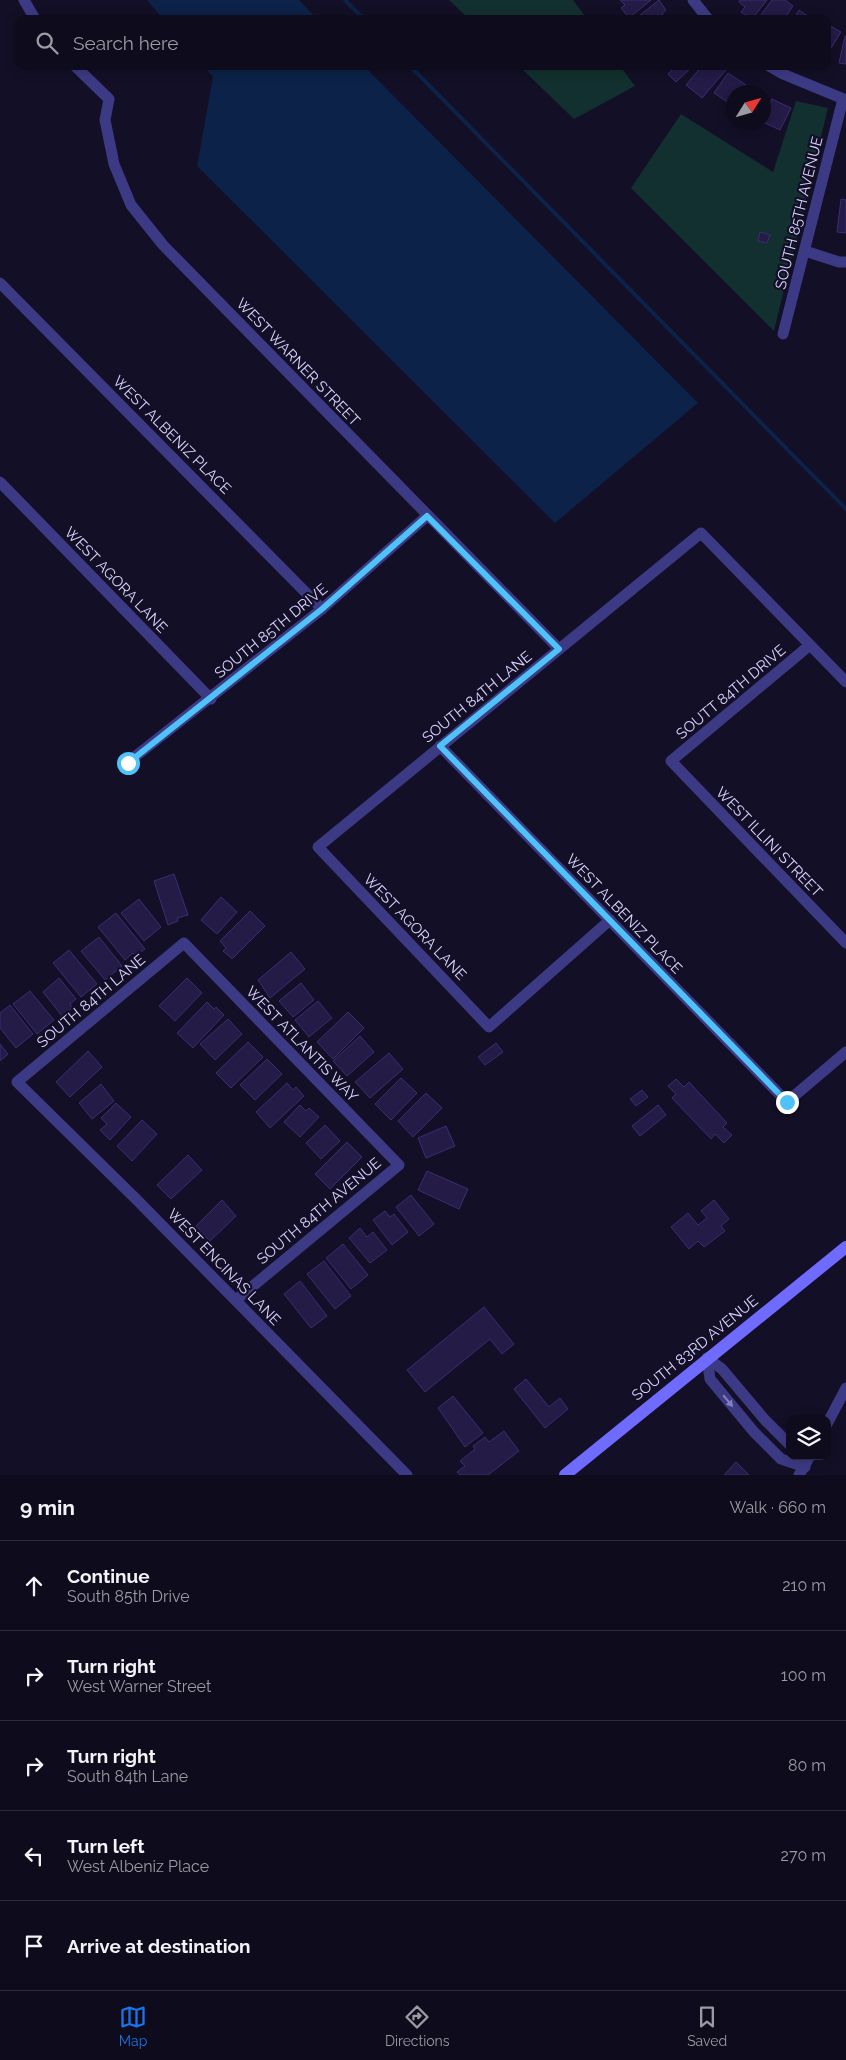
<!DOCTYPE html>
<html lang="en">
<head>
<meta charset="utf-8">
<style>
  :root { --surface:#0e0b1c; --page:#171425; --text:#f1f3f6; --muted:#9b9ba3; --line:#2e2b3b; --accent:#1a73e8 }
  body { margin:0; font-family:Raleway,sans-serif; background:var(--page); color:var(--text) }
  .controls { position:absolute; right:15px; bottom:15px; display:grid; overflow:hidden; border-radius:10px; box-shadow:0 2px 12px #0003 }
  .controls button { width:45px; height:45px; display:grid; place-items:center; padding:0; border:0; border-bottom:1px solid var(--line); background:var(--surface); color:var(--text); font:25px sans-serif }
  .compass { position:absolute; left:726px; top:85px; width:45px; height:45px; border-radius:50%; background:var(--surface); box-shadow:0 2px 12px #0003; rotate:53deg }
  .stop { position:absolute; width:15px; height:15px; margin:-11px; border:4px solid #4fc3f7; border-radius:50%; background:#fff }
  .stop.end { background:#4fc3f7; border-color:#fff; box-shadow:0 1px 5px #0008 }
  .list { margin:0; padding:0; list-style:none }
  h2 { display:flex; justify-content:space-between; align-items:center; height:65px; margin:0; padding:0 20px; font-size:21px }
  h2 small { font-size:16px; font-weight:400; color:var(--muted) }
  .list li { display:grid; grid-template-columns:32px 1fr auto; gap:15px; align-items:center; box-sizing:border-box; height:90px; padding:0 20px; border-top:1px solid var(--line) }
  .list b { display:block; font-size:19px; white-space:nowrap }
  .list p { margin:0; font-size:16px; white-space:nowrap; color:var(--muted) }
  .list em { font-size:16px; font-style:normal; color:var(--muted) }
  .icon { flex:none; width:28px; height:28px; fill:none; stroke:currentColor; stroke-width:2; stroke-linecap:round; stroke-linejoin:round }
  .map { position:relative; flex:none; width:846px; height:1475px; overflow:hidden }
  .search { position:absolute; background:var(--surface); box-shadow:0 2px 12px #0003; left:15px; right:15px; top:15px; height:55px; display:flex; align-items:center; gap:12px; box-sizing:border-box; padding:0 18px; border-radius:10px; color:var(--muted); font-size:19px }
  .sheet { height:515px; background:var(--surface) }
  nav { display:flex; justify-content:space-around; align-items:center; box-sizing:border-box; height:70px; border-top:1px solid var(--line); background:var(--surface); font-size:14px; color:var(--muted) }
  nav a { display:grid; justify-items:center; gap:2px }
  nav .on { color:var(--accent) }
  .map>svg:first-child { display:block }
  .green { fill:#12302f }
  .water { fill:#0c2248 }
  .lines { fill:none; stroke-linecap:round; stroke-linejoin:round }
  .stream { stroke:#0c2248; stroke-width:4 }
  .building { fill:#241b47; stroke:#3b2d73 }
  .minor { stroke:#3d3a85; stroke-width:11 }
  .secondary { stroke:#6f6bff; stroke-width:12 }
  .oneway { fill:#837fbc }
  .route { stroke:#4fc3f7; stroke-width:6 }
  .labels { text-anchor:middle; stroke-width:4.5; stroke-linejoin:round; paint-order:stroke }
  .street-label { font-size:15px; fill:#d9d4ff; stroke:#130f26 }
</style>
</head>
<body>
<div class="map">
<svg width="846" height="1475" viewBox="0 0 846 1475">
  <rect width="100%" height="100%" fill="#130f26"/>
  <g class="green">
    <path d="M449,0H573L587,19H469Z"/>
    <path d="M519,66H620L635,86L574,119Z"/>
    <path d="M796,101L828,108L774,331L631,188L681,114L773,172Z"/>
  </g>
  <g class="water">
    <path d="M147,0H299L317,19H163Z"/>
    <path d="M204,66H364L698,403L555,523L197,166L213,77Z"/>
  </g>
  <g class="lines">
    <g class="stream">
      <path d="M345,0L364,19"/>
      <path d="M410,66L846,509"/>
    </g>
  </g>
  <g class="building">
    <path d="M620,0H651L629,18L621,8L625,5Z"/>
    <path d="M659,0L666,10L662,14L666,19H635Z"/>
    <path d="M740,0H767L752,19L741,12L745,7L739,2Z"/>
    <path d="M772,0H785L793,6L784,19H758Z"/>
    <path d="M799,10L812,19H794Z"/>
    <path d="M827,24L841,32L828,53L827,52Z"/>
    <path d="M845,36H846V64L839,63Z"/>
    <path d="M669,66H693L676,82L668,74L672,70Z"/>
    <path d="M702,66H722L726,70L702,98L686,85Z"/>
    <path d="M728,73L746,85L740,92H734V102L732,105L714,93Z"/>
    <path d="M772,99L791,108L780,130L763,122L764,117Z"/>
    <path d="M841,199L846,200V233L837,232Z"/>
    <path d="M760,232L770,235L767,243L758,241Z"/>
    <path d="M174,874L188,915L177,918L178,921L168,925L154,881Z"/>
    <path d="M221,897L237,912L217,934L201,920Z"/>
    <path d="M139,899L161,927L144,941L121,913Z"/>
    <path d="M250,911L265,926L232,959L223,951L226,948L220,941Z"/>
    <path d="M116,913L145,949L136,956L133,953L125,960L98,927Z"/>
    <path d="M99,937L122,966L105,980L81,951Z"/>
    <path d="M69,950L97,984L81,997L53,963Z"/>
    <path d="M291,952L305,969L270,998L258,980Z"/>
    <path d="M59,978L76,999L70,1004L72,1008L62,1016L43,992Z"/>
    <path d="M187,978L202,993L175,1021L159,1006Z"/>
    <path d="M301,983L314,1000L293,1017L279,1001Z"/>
    <path d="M30,991L54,1020L37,1034L13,1004Z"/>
    <path d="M318,1001L332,1018L309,1037L295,1020Z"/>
    <path d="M207,1002L214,1009L216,1007L224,1015L193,1048L177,1033Z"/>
    <path d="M10,1005L33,1034L16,1048L0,1028V1013Z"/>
    <path d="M348,1012L364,1028L333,1059L317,1042Z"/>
    <path d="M228,1019L242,1034L215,1060L200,1044Z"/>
    <path d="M360,1036L374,1052L347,1076L333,1061Z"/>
    <path d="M248,1042L263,1057L231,1088L216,1073Z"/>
    <path d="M496,1043L503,1052L485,1065L478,1057Z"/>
    <path d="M0,1044L8,1054L0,1061Z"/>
    <path d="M88,1051L102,1067L70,1097L56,1082Z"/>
    <path d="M389,1053L403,1069L370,1098L355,1082Z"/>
    <path d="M267,1059L282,1074L255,1100L240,1085Z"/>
    <path d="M401,1078L417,1093L391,1120L375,1104Z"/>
    <path d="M676,1079L684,1087L689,1082L727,1123L723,1127L732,1135L724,1143L715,1134L711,1139L672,1098L676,1094L668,1086Z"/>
    <path d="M287,1083L293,1090L296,1087L304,1096L270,1128L256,1112Z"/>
    <path d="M101,1084L114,1101L92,1119L79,1103Z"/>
    <path d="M642,1090L648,1097L636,1106L630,1099Z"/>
    <path d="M426,1093L442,1108L413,1137L398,1121Z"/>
    <path d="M116,1103L131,1117L110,1140L100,1130L107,1124L101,1118Z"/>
    <path d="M300,1105L306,1111L309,1108L319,1117L300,1137L284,1122Z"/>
    <path d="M658,1105L666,1115L640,1136L632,1126Z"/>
    <path d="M142,1120L157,1134L132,1161L117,1146Z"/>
    <path d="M325,1125L340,1141L321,1159L306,1143Z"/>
    <path d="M446,1126L455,1146L426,1158L418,1138Z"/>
    <path d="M347,1142L362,1157L330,1189L315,1174Z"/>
    <path d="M188,1155L202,1170L171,1199L157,1185Z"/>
    <path d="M427,1171L468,1189L459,1209L418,1190Z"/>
    <path d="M411,1195L434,1224L419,1236L396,1207Z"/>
    <path d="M222,1200L236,1216L210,1241L196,1226Z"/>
    <path d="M714,1200L729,1219L721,1226L725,1231L704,1247L698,1241L689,1249L671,1227L688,1213L698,1225L707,1218L701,1211Z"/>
    <path d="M385,1211L390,1217L394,1214L408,1232L392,1245L373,1220Z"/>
    <path d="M360,1228L367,1237L373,1232L387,1250L370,1263L349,1238Z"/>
    <path d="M343,1244L368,1275L351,1289L326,1258Z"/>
    <path d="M324,1261L351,1296L335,1309L307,1274Z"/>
    <path d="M300,1281L327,1316L311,1328L284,1294Z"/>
    <path d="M484,1307L514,1344L502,1354L490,1339L425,1392L407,1370Z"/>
    <path d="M526,1379L549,1407L560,1398L568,1409L545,1428L514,1389Z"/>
    <path d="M453,1396L483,1433L465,1447L438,1408Z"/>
    <path d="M504,1431L519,1451L488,1475H460L457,1472L465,1466L460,1461L475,1449L473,1446L485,1437L489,1442Z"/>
    <path d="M736,1462L749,1475H724Z"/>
  </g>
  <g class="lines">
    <g class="minor">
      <path d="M24,0L35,19"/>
      <path d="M693,0L708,19"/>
      <path d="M75,66L109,99L105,120L114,164L131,205L163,245L559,649"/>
      <path d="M769,66L783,74L846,100"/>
      <path d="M805,251L839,262H846"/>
      <path d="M0,283L322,609"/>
      <path d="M783,334L843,99"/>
      <path d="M0,482L211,699"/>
      <path d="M810,645L671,761L846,943"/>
      <path d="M440,746L787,1102L846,1052"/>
      <path d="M127,763L322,609L427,516"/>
      <path d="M610,920L489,1027L318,847L701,533L846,682"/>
      <path d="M236,1300L399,1165L184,943L17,1082L137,1200L407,1475"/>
      <path d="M707,1358L710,1379L754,1432L781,1459L805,1467"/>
      <path d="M707,1358L722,1369L765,1420L790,1445"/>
      <path d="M827,1424L846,1388"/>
      <path d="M799,1475L810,1456"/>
    </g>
    <path class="secondary" d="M565,1475L846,1247"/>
  </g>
  <defs><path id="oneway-solid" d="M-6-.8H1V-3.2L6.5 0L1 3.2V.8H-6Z" transform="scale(1.25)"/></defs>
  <use class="oneway" href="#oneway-solid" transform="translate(728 1401) rotate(50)"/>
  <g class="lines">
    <path class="route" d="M128,763L322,609L427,516L559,649L440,746L787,1102"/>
  </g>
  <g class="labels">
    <g class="street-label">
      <text transform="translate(799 213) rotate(-76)" y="5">SOUTH 85TH AVENUE</text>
      <text transform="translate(298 362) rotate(46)" y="5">WEST WARNER STREET</text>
      <text transform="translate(172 435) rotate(45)" y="5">WEST ALBENIZ PLACE</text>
      <text transform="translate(116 580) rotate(46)" y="5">WEST AGORA LANE</text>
      <text transform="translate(271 631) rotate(-39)" y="5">SOUTH 85TH DRIVE</text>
      <text transform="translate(731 692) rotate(-40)" y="5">SOUTT 84TH DRIVE</text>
      <text transform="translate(477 697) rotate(-39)" y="5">SOUTH 84TH LANE</text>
      <text transform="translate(769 842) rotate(46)" y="5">WEST ILLINI STREET</text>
      <text transform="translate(624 914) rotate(46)" y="5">WEST ALBENIZ PLACE</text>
      <text transform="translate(415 927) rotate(46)" y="5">WEST AGORA LANE</text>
      <text transform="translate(91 1001) rotate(-40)" y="5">SOUTH 84TH LANE</text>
      <text transform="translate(302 1044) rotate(46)" y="5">WEST ATLANTIS WAY</text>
      <text transform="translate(319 1211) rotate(-40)" y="5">SOUTH 84TH AVENUE</text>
      <text transform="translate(224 1267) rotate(46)" y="5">WEST ENCINAS LANE</text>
      <text transform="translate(695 1348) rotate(-39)" y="5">SOUTH 83RD AVENUE</text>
    </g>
  </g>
</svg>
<div class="controls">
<button><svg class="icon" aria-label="layers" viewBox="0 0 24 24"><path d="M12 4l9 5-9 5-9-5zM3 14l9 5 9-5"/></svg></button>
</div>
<svg class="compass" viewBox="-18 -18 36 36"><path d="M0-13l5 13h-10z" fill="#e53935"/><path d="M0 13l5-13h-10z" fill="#9b9ba3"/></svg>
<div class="stop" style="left:128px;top:763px"></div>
<div class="stop end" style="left:787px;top:1102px"></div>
<div class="search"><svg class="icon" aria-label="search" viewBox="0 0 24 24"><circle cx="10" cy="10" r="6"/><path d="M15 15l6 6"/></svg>Search here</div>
</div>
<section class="sheet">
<h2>9 min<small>Walk · 660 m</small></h2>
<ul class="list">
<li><svg class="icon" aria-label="ahead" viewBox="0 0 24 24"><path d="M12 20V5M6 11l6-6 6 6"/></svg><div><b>Continue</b><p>South 85th Drive</p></div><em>210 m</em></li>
<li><svg class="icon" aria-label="right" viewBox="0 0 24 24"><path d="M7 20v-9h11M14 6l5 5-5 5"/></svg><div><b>Turn right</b><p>West Warner Street</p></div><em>100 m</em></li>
<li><svg class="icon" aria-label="right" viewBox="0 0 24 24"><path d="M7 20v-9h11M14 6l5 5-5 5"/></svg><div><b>Turn right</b><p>South 84th Lane</p></div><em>80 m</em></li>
<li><svg class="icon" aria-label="left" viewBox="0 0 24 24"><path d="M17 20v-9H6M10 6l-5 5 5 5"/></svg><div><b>Turn left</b><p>West Albeniz Place</p></div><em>270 m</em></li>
<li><svg class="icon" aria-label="arrive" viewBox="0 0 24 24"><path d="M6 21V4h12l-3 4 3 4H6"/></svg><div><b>Arrive at destination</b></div></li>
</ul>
</section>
<nav>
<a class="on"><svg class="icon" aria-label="map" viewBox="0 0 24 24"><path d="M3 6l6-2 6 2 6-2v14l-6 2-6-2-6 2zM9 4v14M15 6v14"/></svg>Map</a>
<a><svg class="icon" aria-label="directions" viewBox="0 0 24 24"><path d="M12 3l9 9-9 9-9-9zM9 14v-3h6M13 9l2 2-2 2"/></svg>Directions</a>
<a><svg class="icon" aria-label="saved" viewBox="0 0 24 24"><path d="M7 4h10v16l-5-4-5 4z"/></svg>Saved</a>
</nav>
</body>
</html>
